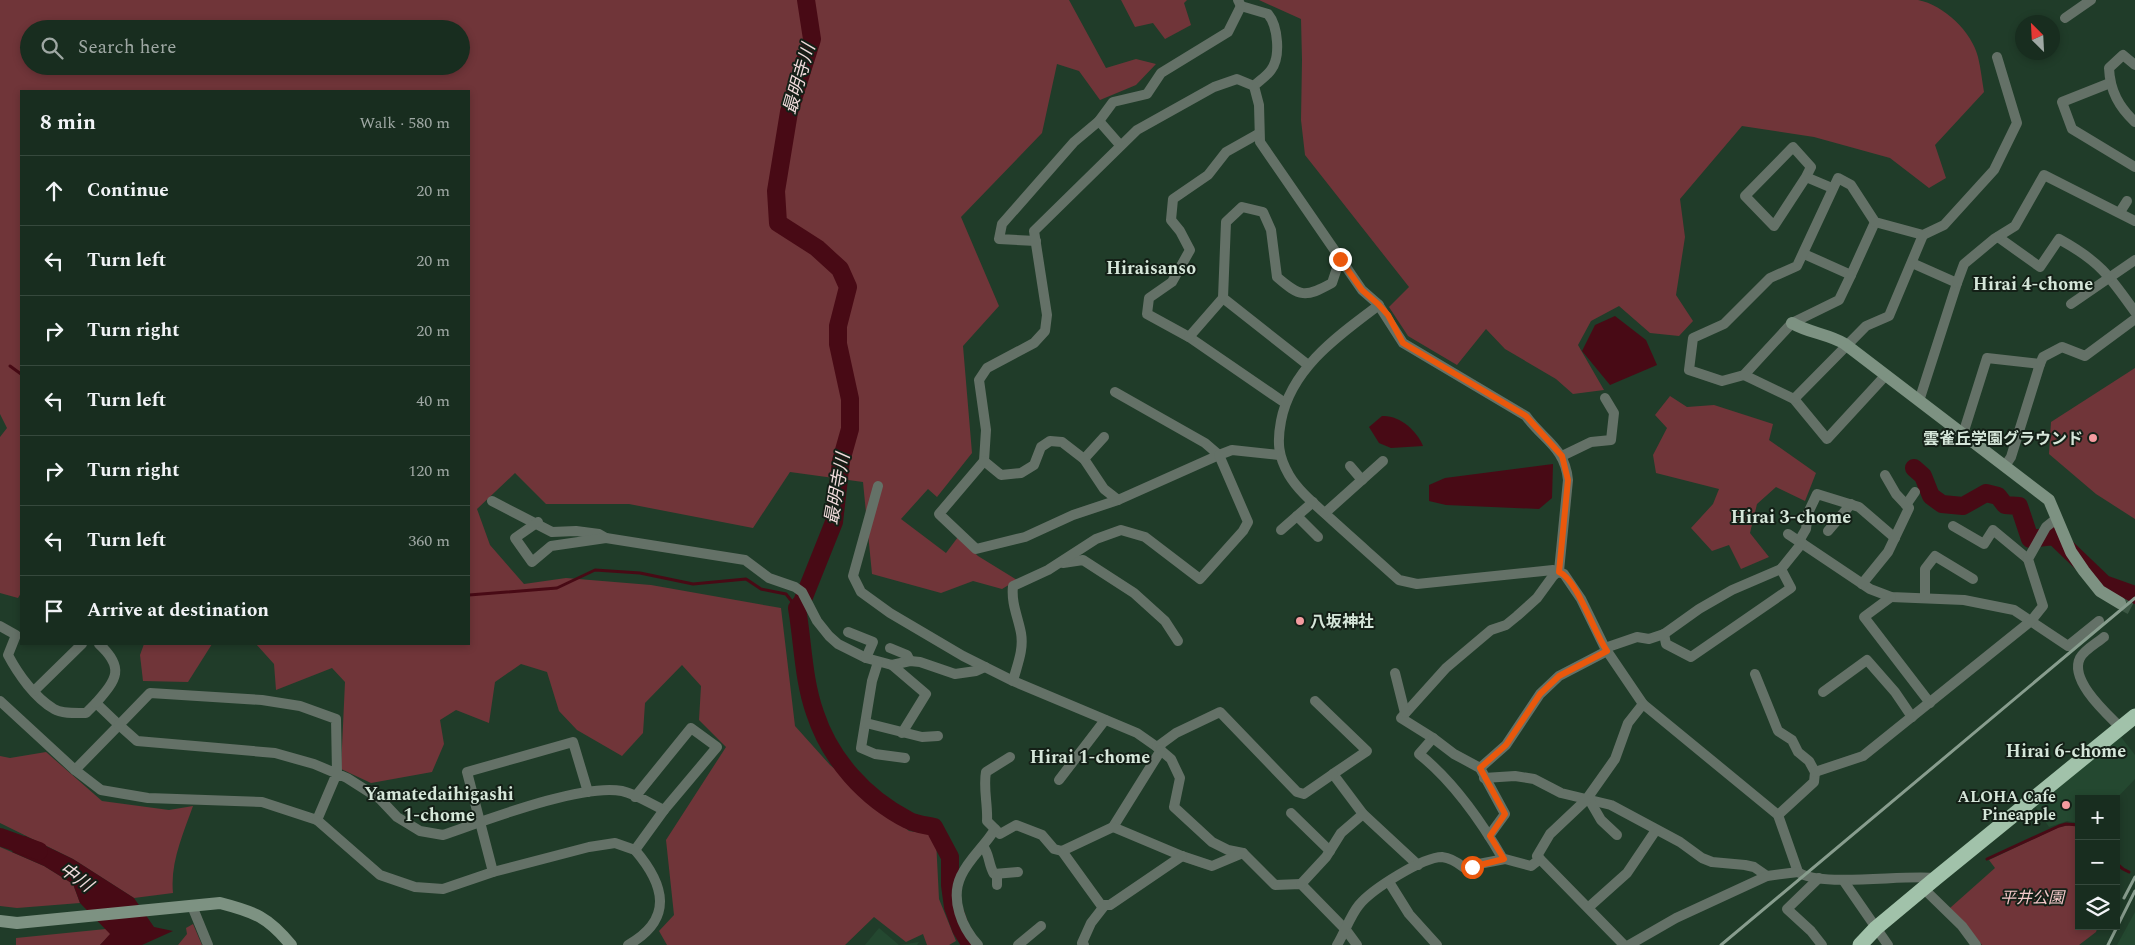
<!DOCTYPE html>
<html lang="en">
<head>
<meta charset="utf-8">
<style>
  :root { --surface:#182d1f; --page:#25392c; --text:#f1f3f6; --muted:#9fa8a4; --line:#36493d }
  body { margin:0; font-family:Spectral,"Noto Sans JP",serif; background:var(--page); color:var(--text) }
  .controls { position:absolute; right:15px; bottom:15px; display:grid; overflow:hidden; border-radius:0px; box-shadow:0 2px 8px #0003 }
  .controls button { width:45px; height:45px; display:grid; place-items:center; padding:0; border:0; border-bottom:1px solid var(--line); background:var(--surface); color:var(--text); font:25px sans-serif }
  .compass { position:absolute; left:2015px; top:15px; width:45px; height:45px; border-radius:50%; background:var(--surface); box-shadow:0 2px 8px #0003; rotate:336deg }
  .stop { position:absolute; width:15px; height:15px; margin:-11px; border:4px solid #ea580c; border-radius:50%; background:#fff }
  .stop.end { background:#ea580c; border-color:#fff; box-shadow:0 1px 5px #0008 }
  .list { margin:0; padding:0; list-style:none }
  h2 { display:flex; justify-content:space-between; align-items:center; height:65px; margin:0; padding:0 20px; font-size:21px }
  h2 small { font-size:16px; font-weight:400; color:var(--muted) }
  .list li { display:grid; grid-template-columns:32px 1fr auto; gap:15px; align-items:center; box-sizing:border-box; height:70px; padding:0 20px; border-top:1px solid var(--line) }
  .list b { display:block; font-size:19px; white-space:nowrap }
  .list em { font-size:16px; font-style:normal; color:var(--muted) }
  .icon { flex:none; width:28px; height:28px; fill:none; stroke:currentColor; stroke-width:2; stroke-linecap:round; stroke-linejoin:round }
  .map { position:relative; flex:none; width:2135px; height:945px; overflow:hidden }
  .search { position:absolute; background:var(--surface); box-shadow:0 2px 8px #0003; left:20px; top:20px; width:450px; height:55px; display:flex; align-items:center; gap:12px; box-sizing:border-box; padding:0 18px; border-radius:28px; color:var(--muted); font-size:19px }
  .panel { position:absolute; background:var(--surface); box-shadow:0 2px 8px #0003; left:20px; top:90px; width:450px; height:555px; border-radius:0px }
  .map>svg:first-child { display:block }
  .built { fill:#244830 }
  .green { fill:#703539; fill-rule:evenodd }
  .water { fill:#480a15 }
  .lines { fill:none; stroke-linecap:round; stroke-linejoin:round }
  .stream { stroke:#480a15; stroke-width:3 }
  .river { stroke:#480a15; stroke-width:18 }
  .secondary-tunnel { stroke:#3b5643; stroke-width:12; stroke-dasharray:12 6; stroke-linecap:butt }
  .street { stroke:#647167; stroke-width:10 }
  .secondary { stroke:#7d9282; stroke-width:12 }
  .highway { stroke:#a1c2aa; stroke-width:15 }
  .rail { stroke:#889d8e; stroke-width:3 }
  .route { stroke:#ea580c; stroke-width:6 }
  .poi-dot { fill:#f49b9f; stroke:#142017; stroke-width:2 }
  .labels { text-anchor:middle; stroke-width:4; stroke-linejoin:round; paint-order:stroke }
  .poi-label { font-size:16px; font-weight:bold; fill:#d5e6d9; stroke:#142017; text-anchor:end }
  .park-label { font-size:16px; font-style:italic; fill:#f2c8c9; stroke:#142017 }
  .water-label { font-size:18px; font-style:italic; fill:#f1dbdc; stroke:#142017 }
  .neighbourhood-label { font-size:18px; font-weight:bold; fill:#d5e6d9; stroke:#142017 }
</style>
</head>
<body>
<div class="map">
<svg width="2135" height="945" viewBox="0 0 2135 945">
  <rect width="100%" height="100%" fill="#203c29"/>
  <g class="built">
    <path d="M2121,737L2135,755V779L2116,799H2079V823L2067,821L2049,827L2035,806Z"/>
    <path d="M2135,912V945H2117Z"/>
    <path d="M879,928L899,945L919,942L917,945H865Z"/>
  </g>
  <g class="green">
    <path d="M0,0H1069L1106,68L1136,59L1156,64L1136,85L1100,100L1079,71L1057,64L1042,133L961,217L999,306L963,346L972,453L937,497L928,489L901,519L946,553L958,537L978,556L1017,580L1002,589L973,581L941,593L872,574L863,482L790,472L753,528L629,504H546L515,473L477,509L490,545L524,584L566,578L651,585L781,608L795,726L830,765L909,831L928,834L936,840L939,899L956,941L949,945H927L923,934L906,942L874,917L845,945H667L659,931L674,915L666,840L726,747L699,720L701,686L682,665L645,703L643,733L622,756L577,730L559,711L547,672L521,664L495,682L489,723L456,710L440,720L444,744L432,772L371,783L341,769L345,682L332,668L276,690L274,664L256,644H469V91H21V593L18,598L0,593V437L7,428L0,414ZM29,29H461V66H29Z"/>
    <path d="M1121,0H1187L1184,3L1191,25L1165,39L1153,23L1135,27Z"/>
    <path d="M1259,0H1918C1944,5 1972,32 1978,57C1981,69 1982,81 1984,92L1935,145L1946,178L1929,188L1890,158L1814,137L1742,126L1680,199L1685,237L1676,295L1693,321L1679,336L1650,333L1619,306L1591,321L1578,345L1604,390L1573,394L1556,379L1505,349L1486,329L1457,365L1408,336L1389,307L1409,287L1305,155L1301,120L1302,60L1301,19Z"/>
    <path d="M2135,368V519L2096,494L2049,454L2051,422Z"/>
    <path d="M1670,396L1687,407L1714,405L1773,424L1769,440L1816,473L1805,501L1776,487L1757,504L1750,533L1769,557L1741,569L1729,545L1712,551L1691,528L1713,504L1719,489L1656,473L1653,455L1667,428L1655,415Z"/>
    <path d="M144,644H212L188,682L143,681L140,655Z"/>
    <path d="M46,752L102,801L169,810L193,806C183,834 170,863 173,893L134,898L73,859L0,823V756L10,758Z"/>
    <path d="M2070,825L2079,827V926H2098L2096,932L2079,945H1982L1964,922L1950,908L1995,868L1989,860L2059,827Z"/>
    <path d="M0,847L44,866L73,884L80,903L17,908L0,906Z"/>
    <path d="M193,924L202,945H178L187,934L186,928Z"/>
    <path d="M106,929L111,934L100,945H16V938Z"/>
  </g>
  <g class="water">
    <path d="M1615,316L1646,340L1657,365L1610,385L1582,351L1595,325Z"/>
    <path d="M1382,416C1400,415 1417,431 1423,446L1391,448L1379,443L1369,427Z"/>
    <path d="M1553,464L1552,498L1539,509L1446,505L1429,501V485L1445,478Z"/>
    <path d="M25,836L73,859L134,898L154,927L173,931L142,945H100L110,934L80,903L73,884L44,866L12,852Z"/>
  </g>
  <g class="lines">
    <g class="stream">
      <path d="M10,366L21,374"/>
      <path d="M469,595L557,588L595,570L640,573L693,584L746,579L761,589L786,594L797,608"/>
      <path d="M1987,859L2059,826L2066,824L2079,825"/>
      <path d="M2116,863L2123,869L2129,872"/>
    </g>
    <g class="river">
      <path d="M806,0L812,39L789,112L776,191L778,223L817,248L840,269L848,287L838,326V344L850,399V429L841,461L834,522L802,602L797,608C803,643 803,679 815,713C830,759 865,798 908,820C915,824 925,825 934,827L950,857V885L953,907L961,929L971,945"/>
      <path d="M1914,468L1923,476L1931,496L1942,504L1963,506L1986,493L1998,496L2005,505L2019,506L2030,539L2054,536L2104,584L2135,595"/>
      <path d="M0,837L39,851"/>
    </g>
    <path class="secondary-tunnel" d="M2120,603L2135,611"/>
    <g class="street">
      <path d="M1238,0L1241,6L1268,14C1278,26 1281,57 1271,70C1267,76 1259,81 1254,86L1259,105L1260,142L1362,290L1378,304L1403,343L1526,416C1543,440 1565,447 1568,480L1559,571L1553,576L1537,598L1517,616L1506,625L1491,630L1446,668L1401,718L1433,738L1419,754C1453,781 1481,821 1503,859"/>
      <path d="M2065,18L2091,0"/>
      <path d="M2135,65L2123,55L2109,68C2110,91 2119,107 2135,122"/>
      <path d="M2110,83L2062,102L2072,129L2135,167"/>
      <path d="M1099,121L1120,145"/>
      <path d="M1258,134L1226,152L1208,175L1173,199L1171,220L1180,231L1190,250L1172,282L1149,298L1147,314L1189,337L1285,403"/>
      <path d="M1806,177L1774,226L1745,196L1793,147L1811,167L1806,177L1832,188"/>
      <path d="M2120,212L2127,201"/>
      <path d="M1998,237L2040,267L2059,239C2099,261 2109,275 2135,312"/>
      <path d="M1036,241L999,239L1002,224L1074,142L1099,121L1113,102L1147,94L1161,73L1228,32L1241,6"/>
      <path d="M1804,254L1851,275L1875,222"/>
      <path d="M1912,263L1957,283L1919,401"/>
      <path d="M1851,275L1839,300L1792,323L1744,375L1722,381L1689,370L1693,338L1724,324L1770,278L1797,266L1838,178L1851,185L1875,222L1923,235L1944,225L1994,170L2017,123L1997,57"/>
      <path d="M1957,283L1964,264L1994,239L2015,226L2044,175L2135,221"/>
      <path d="M2071,304L2135,260"/>
      <path d="M1379,305C1339,335 1291,368 1281,421C1277,442 1278,456 1289,475C1299,492 1317,506 1331,519C1354,540 1377,560 1399,580L1417,584L1553,570L1564,574L1581,599L1605,648L1643,704L1778,815L1798,872C1821,888 1904,874 1936,878"/>
      <path d="M1189,337L1223,298"/>
      <path d="M2040,364L2043,357L2062,347L2085,356L2135,319"/>
      <path d="M1308,365L1223,298L1226,222L1242,207L1263,212L1271,230L1277,277C1300,297 1305,298 1332,283L1340,259"/>
      <path d="M1744,375L1794,399L1827,439L1885,376"/>
      <path d="M1115,392L1205,443L1219,455L1118,500L1073,515L1025,537L976,549L939,514L984,461L986,430L979,380L987,368L1034,343L1045,331L1047,315L1034,231L1137,130L1214,87L1237,79L1254,86"/>
      <path d="M1794,399L1866,326L1889,316L1923,235"/>
      <path d="M1963,434L1987,358L2040,364L2011,457L2005,466"/>
      <path d="M1562,456L1591,442L1611,440L1614,413L1605,398"/>
      <path d="M1084,459L1104,437"/>
      <path d="M984,461L1001,475L1021,473L1034,465L1041,447L1050,441L1062,442L1084,459L1104,489L1118,500"/>
      <path d="M1350,466L1362,480"/>
      <path d="M878,486L853,576L861,592L890,613L963,656L1013,681L1137,733L1157,747L1171,759L1180,778L1174,807L1212,842L1228,850L1243,853L1275,885L1301,884L1346,930L1357,945"/>
      <path d="M492,501L552,532L576,531L599,534L606,538L745,560L769,578L795,587L802,592L817,621L829,636L838,644L866,658L892,665L910,661L920,662L955,674L976,671L985,667"/>
      <path d="M1906,505L1915,492"/>
      <path d="M1325,513L1383,461"/>
      <path d="M1297,516L1318,537"/>
      <path d="M538,522L515,538L532,562L551,546L606,538"/>
      <path d="M1953,526L1984,544L1993,530L2028,559"/>
      <path d="M1281,530L1313,502"/>
      <path d="M1828,531L1851,504"/>
      <path d="M1788,534L1870,589L1891,597L1964,600L2014,610L2068,646L2099,621"/>
      <path d="M1799,541L1806,529L1808,513L1817,494L1859,507L1895,538"/>
      <path d="M1063,563L1083,560L1134,593L1165,621L1178,641"/>
      <path d="M1862,584L1888,552L1909,508L1896,494L1885,475"/>
      <path d="M1891,597L1864,617L1930,703"/>
      <path d="M1925,598V569L1935,556L1973,579"/>
      <path d="M0,626L16,635L8,655C18,674 35,698 54,709C62,714 77,713 86,713L96,703L119,725L75,770L0,701"/>
      <path d="M848,632L873,642L866,658"/>
      <path d="M1664,634L1666,644L1691,657L1791,588L1781,569"/>
      <path d="M2104,637C2097,643 2084,650 2080,658C2069,680 2106,713 2120,727"/>
      <path d="M890,648L907,655L910,661"/>
      <path d="M1605,648L1637,637L1649,639L1664,634L1699,609L1732,590L1781,569L1802,543"/>
      <path d="M878,662L872,681L861,748L875,754L905,758"/>
      <path d="M892,665L926,694L902,733"/>
      <path d="M1395,673L1405,713"/>
      <path d="M1755,674L1778,731L1792,740L1798,752L1809,761L1815,772L1814,782L1778,815"/>
      <path d="M1013,681C1017,665 1024,650 1021,633C1018,617 1011,603 1013,586L1048,570L1096,539L1121,530L1145,537L1200,579L1243,531L1248,522L1219,455L1232,450L1279,455"/>
      <path d="M34,691L82,644"/>
      <path d="M1823,692L1867,660L1895,692L1912,717"/>
      <path d="M1315,701L1367,751L1333,774L1363,814L1418,865"/>
      <path d="M96,703C117,679 125,668 99,644"/>
      <path d="M866,723L922,737L938,736"/>
      <path d="M1433,738L1454,754L1480,768"/>
      <path d="M1157,747L1176,733L1220,712L1297,792L1304,794L1333,774"/>
      <path d="M1010,757L986,772C983,788 988,805 987,821L1000,834L1016,825L1042,835L1054,849L1062,851L1113,827L1161,750"/>
      <path d="M75,770L101,790L148,798L262,802L317,820L337,773L336,719L300,706L262,700L150,693L119,725L137,741L275,753L314,764L347,778L380,799L397,817L420,831L443,835C484,821 582,783 622,791C636,794 651,804 664,810L717,747L691,728L635,797"/>
      <path d="M1815,772L1863,756L2031,621L2043,606L2028,559L2046,527L2056,519"/>
      <path d="M1484,778L1515,776L1534,779L1561,793L1611,805L1680,842L1702,858L1712,862L1745,865L1754,867L1767,876"/>
      <path d="M1059,780L1105,720"/>
      <path d="M1590,801L1601,820L1617,835"/>
      <path d="M1291,813L1330,851"/>
      <path d="M317,820L380,875L415,887L443,889L493,872L589,847L615,843L635,850L664,810"/>
      <path d="M1113,827L1182,856L1212,866L1243,853"/>
      <path d="M1489,836L1505,814L1480,768L1506,745L1540,694L1559,676L1607,651"/>
      <path d="M983,846C990,855 988,864 994,874L1018,872"/>
      <path d="M1062,851L1101,905H1110L1182,856"/>
      <path d="M493,872L467,772L573,742L588,792"/>
      <path d="M997,874V885"/>
      <path d="M1819,878L1787,909L1811,931L1822,945"/>
      <path d="M1843,880L1888,945"/>
      <path d="M1389,882L1409,914L1437,945"/>
      <path d="M1301,884L1326,857L1341,833L1363,814"/>
      <path d="M1923,888L1962,926L1976,945"/>
      <path d="M192,906L208,945"/>
      <path d="M1589,907L1627,873L1656,830"/>
      <path d="M628,945C674,919 665,885 635,850"/>
      <path d="M978,945C962,928 950,899 961,876C969,858 985,846 995,829"/>
      <path d="M1018,945L1041,926"/>
      <path d="M1084,945L1082,943L1091,923L1105,905"/>
      <path d="M1337,945C1345,932 1350,916 1359,905C1372,889 1423,857 1442,857C1451,858 1457,862 1463,867L1505,859L1531,866L1540,859"/>
      <path d="M1624,945L1537,856L1550,834L1586,800L1615,759L1628,723L1643,704"/>
      <path d="M1629,945L1676,918L1767,876L1798,872"/>
    </g>
    <g class="secondary">
      <path d="M1792,323C1809,333 1829,334 1845,344L2049,500L2071,552L2084,571L2100,591L2120,603"/>
      <path d="M0,921L17,923L220,903C255,912 268,917 291,945"/>
    </g>
    <path class="highway" d="M1860,945L1876,928L1936,878L2135,716"/>
    <g class="rail">
      <path d="M2124,898L2135,877"/>
      <path d="M1721,945L2135,598"/>
      <path d="M2108,945L2135,891"/>
    </g>
  </g>
  <g class="lines">
    <path class="route" d="M1340,259L1362,290L1378,304L1388,315L1403,343L1526,416L1562,456L1568,480L1559,572C1577,579 1594,633 1607,651L1559,676L1540,694L1506,745L1480,768L1505,814L1490,836L1504,859L1472,867"/>
  </g>
  <g class="poi-dot">
    <circle cx="2093" cy="438" r="5"/>
    <circle cx="1300" cy="621" r="5"/>
    <circle cx="2066" cy="805" r="5"/>
  </g>
  <g class="labels">
    <g class="poi-label">
      <text x="2083" y="444">雲雀丘学園グラウンド</text>
      <text x="1310" y="627" text-anchor="start">八坂神社</text>
      <text x="2056" y="802">ALOHA Cafe<tspan x="2056" dy="18">Pineapple</tspan></text>
    </g>
    <g class="park-label">
      <text x="2032" y="903">平井公園</text>
    </g>
    <g class="water-label">
      <text transform="translate(799 79) rotate(-74)" y="6">最明寺川</text>
      <text transform="translate(837 489) rotate(-80)" y="6">最明寺川</text>
      <text transform="translate(76 877) rotate(36)" y="6">中川</text>
    </g>
    <g class="neighbourhood-label">
      <text x="1151" y="274">Hiraisanso</text>
      <text x="2033" y="290">Hirai 4-chome</text>
      <text x="1791" y="523">Hirai 3-chome</text>
      <text x="2066" y="757">Hirai 6-chome</text>
      <text x="1090" y="763">Hirai 1-chome</text>
      <text x="439" y="800">Yamatedaihigashi<tspan x="439" dy="21">1-chome</tspan></text>
    </g>
  </g>
</svg>
<div class="controls">
<button>+</button>
<button>−</button>
<button><svg class="icon" aria-label="layers" viewBox="0 0 24 24"><path d="M12 4l9 5-9 5-9-5zM3 14l9 5 9-5"/></svg></button>
</div>
<svg class="compass" viewBox="-18 -18 36 36"><path d="M0-13l5 13h-10z" fill="#e53935"/><path d="M0 13l5-13h-10z" fill="#9fa8a4"/></svg>
<div class="stop" style="left:1472px;top:867px"></div>
<div class="stop end" style="left:1340px;top:259px"></div>
<div class="search"><svg class="icon" aria-label="search" viewBox="0 0 24 24"><circle cx="10" cy="10" r="6"/><path d="M15 15l6 6"/></svg>Search here</div>
<section class="panel">
<h2>8 min<small>Walk · 580 m</small></h2>
<ul class="list">
<li><svg class="icon" aria-label="ahead" viewBox="0 0 24 24"><path d="M12 20V5M6 11l6-6 6 6"/></svg><div><b>Continue</b></div><em>20 m</em></li>
<li><svg class="icon" aria-label="left" viewBox="0 0 24 24"><path d="M17 20v-9H6M10 6l-5 5 5 5"/></svg><div><b>Turn left</b></div><em>20 m</em></li>
<li><svg class="icon" aria-label="right" viewBox="0 0 24 24"><path d="M7 20v-9h11M14 6l5 5-5 5"/></svg><div><b>Turn right</b></div><em>20 m</em></li>
<li><svg class="icon" aria-label="left" viewBox="0 0 24 24"><path d="M17 20v-9H6M10 6l-5 5 5 5"/></svg><div><b>Turn left</b></div><em>40 m</em></li>
<li><svg class="icon" aria-label="right" viewBox="0 0 24 24"><path d="M7 20v-9h11M14 6l5 5-5 5"/></svg><div><b>Turn right</b></div><em>120 m</em></li>
<li><svg class="icon" aria-label="left" viewBox="0 0 24 24"><path d="M17 20v-9H6M10 6l-5 5 5 5"/></svg><div><b>Turn left</b></div><em>360 m</em></li>
<li><svg class="icon" aria-label="arrive" viewBox="0 0 24 24"><path d="M6 21V4h12l-3 4 3 4H6"/></svg><div><b>Arrive at destination</b></div></li>
</ul>
</section>
</div>
</body>
</html>
